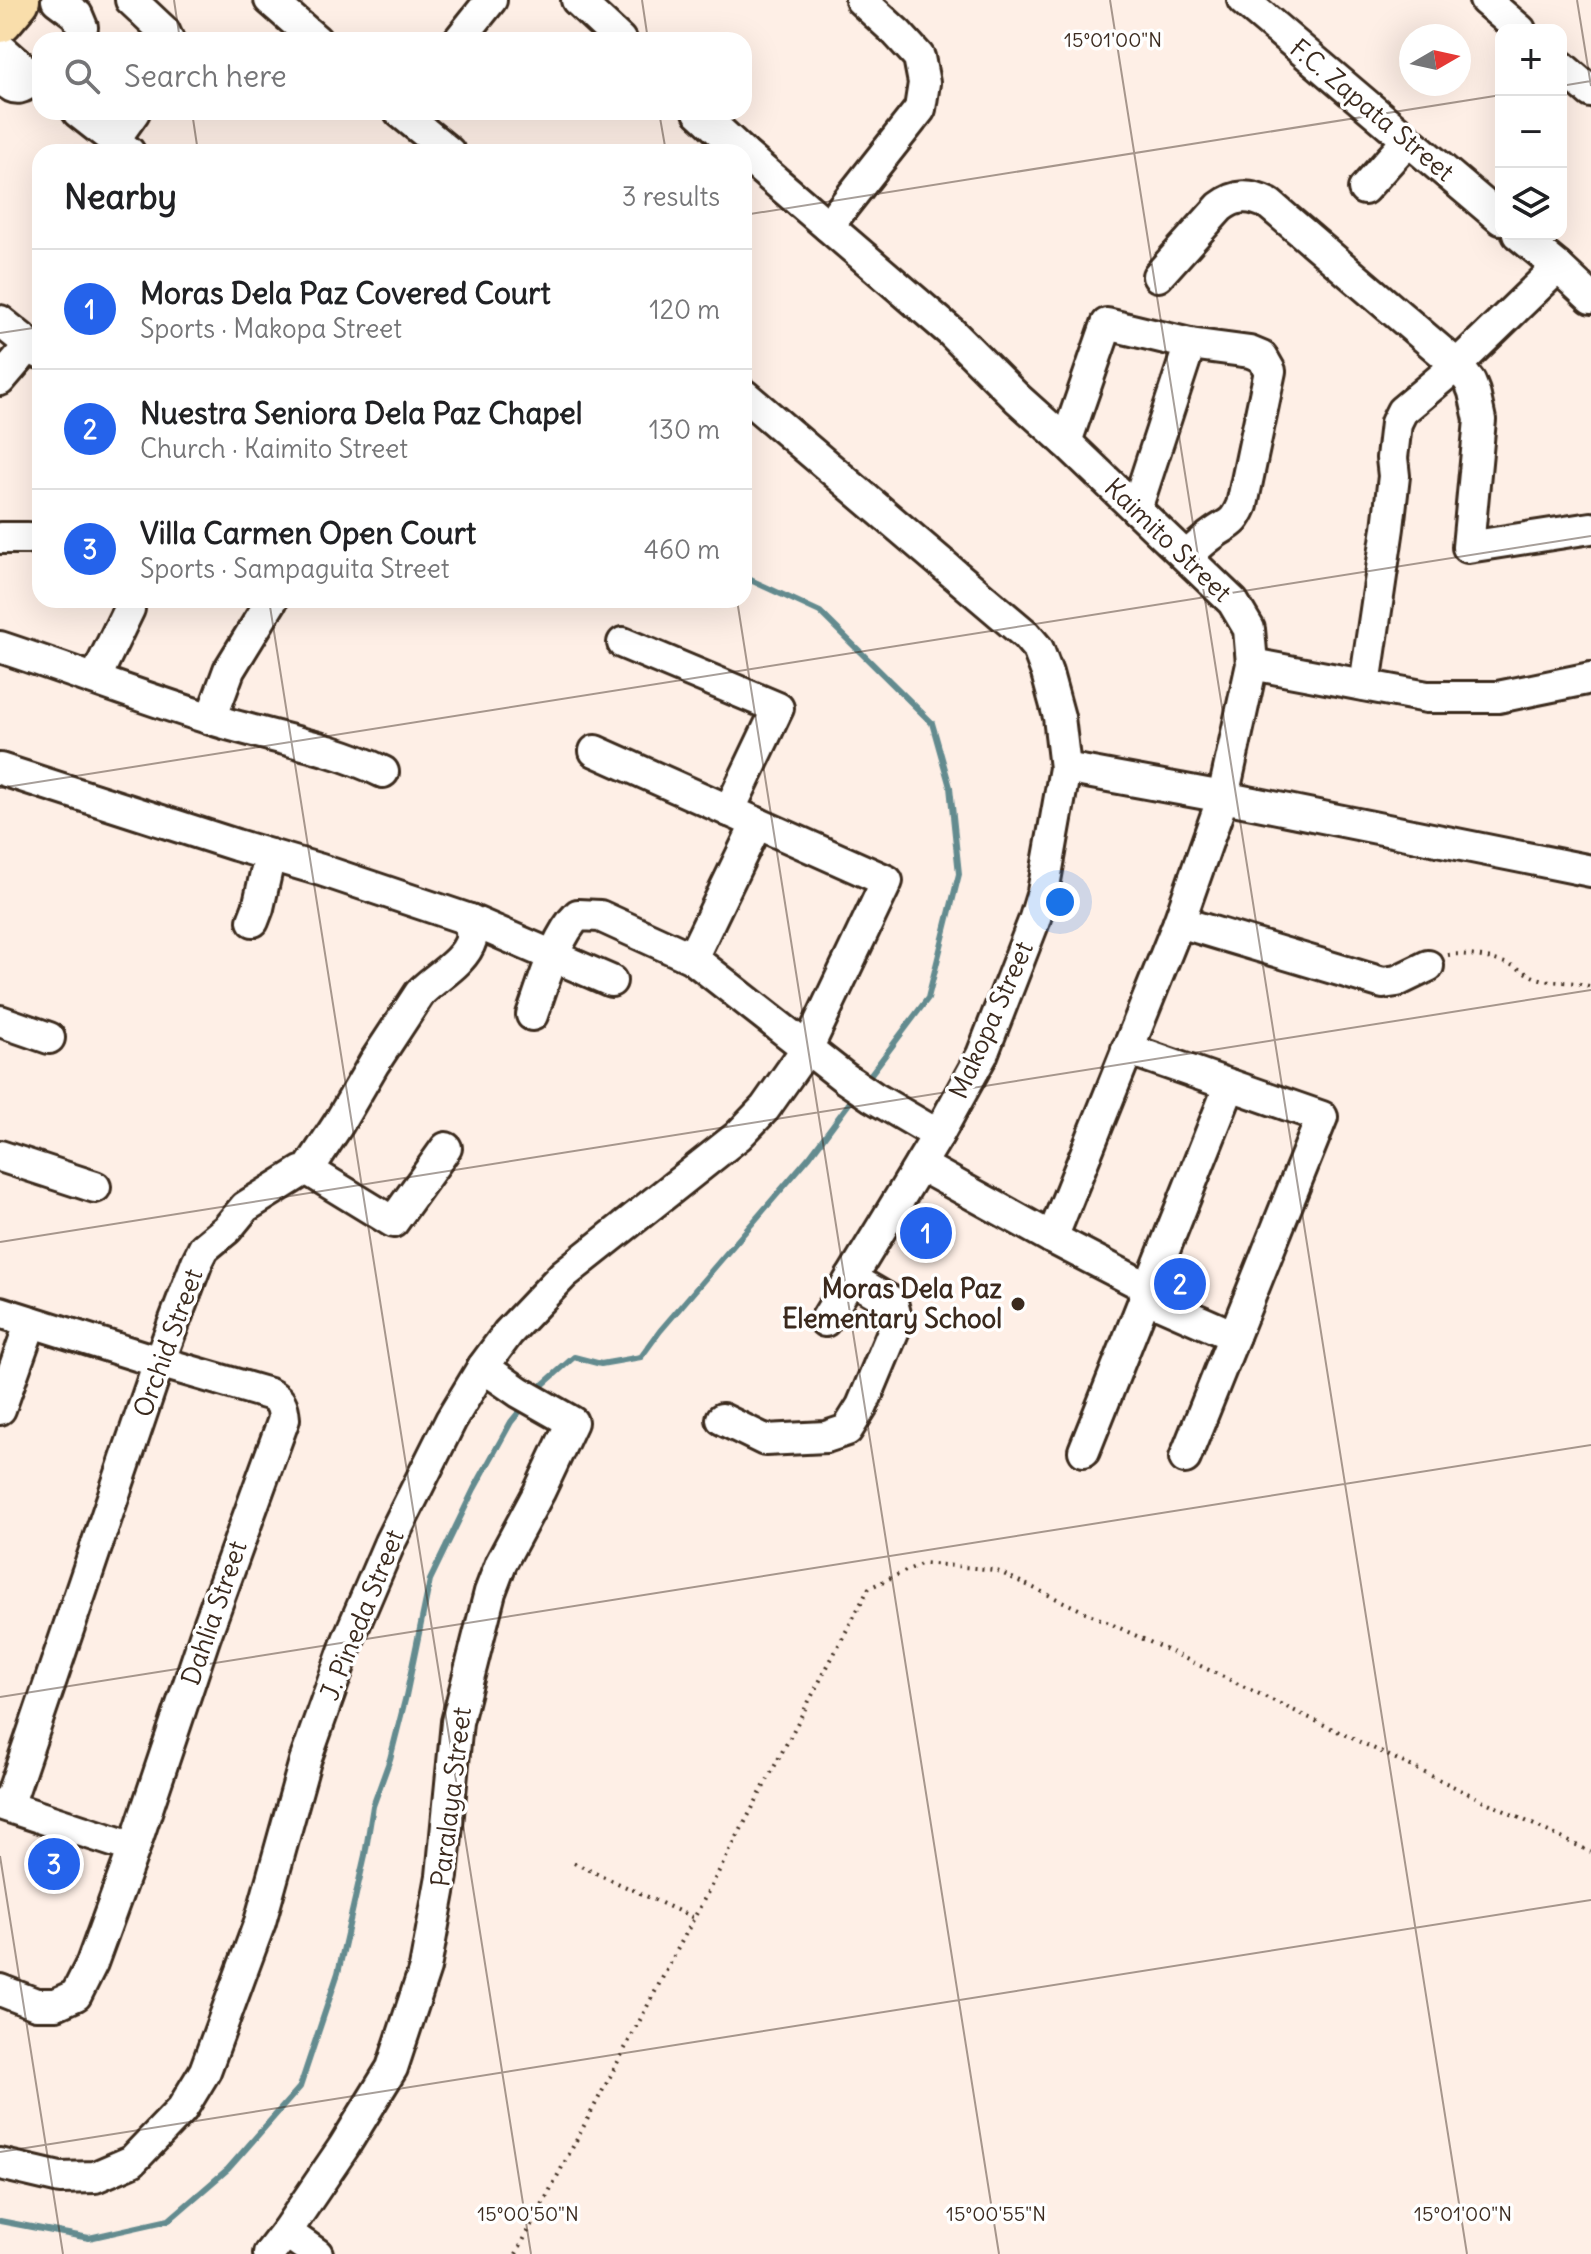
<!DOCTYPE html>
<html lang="en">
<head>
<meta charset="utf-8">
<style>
  :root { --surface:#fff; --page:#f6f6f6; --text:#202124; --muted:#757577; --line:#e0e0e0; --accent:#2563eb }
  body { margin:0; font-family:Delius,sans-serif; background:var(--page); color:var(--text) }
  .controls { position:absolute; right:24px; top:24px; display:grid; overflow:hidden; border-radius:16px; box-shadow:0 8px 32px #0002 }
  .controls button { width:72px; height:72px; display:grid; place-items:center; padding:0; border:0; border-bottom:2px solid var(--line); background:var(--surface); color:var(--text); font:40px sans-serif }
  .compass { position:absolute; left:1399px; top:24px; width:72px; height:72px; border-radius:50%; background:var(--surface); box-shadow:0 8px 32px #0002; rotate:81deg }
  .you { position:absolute; left:1060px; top:902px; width:28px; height:28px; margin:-20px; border:6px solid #fff; border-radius:50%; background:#1a73e8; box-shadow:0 0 0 12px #1a73e833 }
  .badge { display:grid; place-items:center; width:52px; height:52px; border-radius:50%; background:var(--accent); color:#fff; font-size:26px; font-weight:700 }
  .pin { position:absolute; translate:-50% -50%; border:4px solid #fff; box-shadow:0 2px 8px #0006 }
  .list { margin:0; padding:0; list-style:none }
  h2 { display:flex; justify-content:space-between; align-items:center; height:104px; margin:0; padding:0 32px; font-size:34px }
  h2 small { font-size:26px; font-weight:400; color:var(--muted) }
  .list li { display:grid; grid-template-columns:52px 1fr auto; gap:24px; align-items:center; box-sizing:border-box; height:120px; padding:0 32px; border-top:2px solid var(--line) }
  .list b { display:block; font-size:30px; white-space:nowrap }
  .list p { margin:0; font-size:26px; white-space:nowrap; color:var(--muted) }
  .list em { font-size:26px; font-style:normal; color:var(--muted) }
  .icon { flex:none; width:44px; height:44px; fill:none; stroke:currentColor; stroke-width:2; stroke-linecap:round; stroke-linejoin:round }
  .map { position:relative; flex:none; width:1591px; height:2254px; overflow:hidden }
  .search { position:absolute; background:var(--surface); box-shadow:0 8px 32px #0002; left:32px; top:32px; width:720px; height:88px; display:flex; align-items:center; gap:20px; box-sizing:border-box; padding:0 28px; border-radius:24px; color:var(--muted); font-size:30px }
  .panel { position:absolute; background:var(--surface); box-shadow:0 8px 32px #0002; left:32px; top:144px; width:720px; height:464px; border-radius:24px }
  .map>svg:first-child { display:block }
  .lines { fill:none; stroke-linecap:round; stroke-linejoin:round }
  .stream { stroke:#638b8f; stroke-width:6 }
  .minor-casing { stroke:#3b2a1e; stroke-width:36 }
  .highway-casing { stroke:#3b2a1e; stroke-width:50 }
  .path { stroke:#3b2a1e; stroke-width:4; stroke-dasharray:2 6; stroke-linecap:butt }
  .minor { stroke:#fff; stroke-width:30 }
  .highway { stroke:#f9deab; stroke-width:44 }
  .ticks { fill:none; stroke:#3b2a1e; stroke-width:2; stroke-opacity:0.45 }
  .poi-dot { fill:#3b2a1e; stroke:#fff; stroke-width:3 }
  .labels { text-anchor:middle; stroke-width:7; stroke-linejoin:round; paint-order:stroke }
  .street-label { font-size:26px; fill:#3b2a1e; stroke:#fff }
  .poi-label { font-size:26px; font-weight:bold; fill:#3b2a1e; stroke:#fff; text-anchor:end }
  .ticks-label { font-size:20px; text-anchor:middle; fill:#3b2a1e; stroke:#fff; stroke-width:7; stroke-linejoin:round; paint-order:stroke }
</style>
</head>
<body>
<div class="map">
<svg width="1591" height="2254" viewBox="0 0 1591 2254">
  <rect width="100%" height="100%" fill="#feefe6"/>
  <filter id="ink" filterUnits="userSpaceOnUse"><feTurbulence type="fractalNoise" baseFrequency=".0125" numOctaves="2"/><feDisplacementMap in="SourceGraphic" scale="16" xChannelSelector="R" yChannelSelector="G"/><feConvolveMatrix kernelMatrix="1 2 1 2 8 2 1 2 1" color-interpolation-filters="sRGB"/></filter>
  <g filter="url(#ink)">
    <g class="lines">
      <g class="stream">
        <path d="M744,577L820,612L932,723L950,787L959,874L928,998L865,1082"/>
        <path d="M539,1388L574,1357L601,1364L641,1357L660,1331L810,1156L856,1094"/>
        <path d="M0,2221L89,2238L169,2220L228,2169L300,2087L338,1973L365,1855L373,1806L390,1759L406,1696L430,1580L474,1489L511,1422L524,1406"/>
      </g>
      <defs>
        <g id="minor">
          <path d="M57,0L77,15L82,27"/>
          <path d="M131,0L164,31L168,40"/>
          <path d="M270,0L316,40"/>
          <path d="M577,0L620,40"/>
          <path d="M1243,0L1501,219"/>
          <path d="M1485,0L1520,30"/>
          <path d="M459,40L491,0"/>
          <path d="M0,48L40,83"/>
          <path d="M1561,66L1591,92"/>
          <path d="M4,80C16,93 23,88 35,78"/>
          <path d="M78,112L129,152"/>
          <path d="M400,112L449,152"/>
          <path d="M699,112L742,152"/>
          <path d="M114,140L134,112"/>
          <path d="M744,154L951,332L1017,398L1066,442L1233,602L1249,629L1252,664L1223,797L1179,922L1052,1238"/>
          <path d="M1364,189L1407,141"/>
          <path d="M828,226L920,109L924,83L919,57L897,33L861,0"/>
          <path d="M1518,234L1558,267L1591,298"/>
          <path d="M1158,276L1220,207C1237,194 1250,195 1269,204L1457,365L1470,382L1474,392L1480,420L1468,547L1591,528"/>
          <path d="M0,321L40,353"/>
          <path d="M0,380L30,345"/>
          <path d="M744,395L1026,635L1038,649L1047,673L1059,717L1065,768L1043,892L1034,921L982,1055L938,1135L825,1321"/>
          <path d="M1066,442L1107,324L1190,344L1250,352L1262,357L1270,371L1242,505C1233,526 1229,522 1213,534C1204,540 1195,549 1187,556"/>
          <path d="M1136,509L1190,344"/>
          <path d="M0,538H28"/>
          <path d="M623,643L778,708L729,811"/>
          <path d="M0,647C70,670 138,696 208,718C266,737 328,745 383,772"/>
          <path d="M1252,664L1427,697H1498L1591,678"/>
          <path d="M95,679L129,609"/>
          <path d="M1365,685L1388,528L1394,476L1392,458L1396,423L1402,411L1457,365L1558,267"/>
          <path d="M211,719L229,670L272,600"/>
          <path d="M1065,768L1223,797L1591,871"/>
          <path d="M0,769L236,845L321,870L470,920L611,981"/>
          <path d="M253,921L258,908L270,855"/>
          <path d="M1179,922L1383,983L1397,981L1428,966"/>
          <path d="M692,958L757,823"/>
          <path d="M532,1015C543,985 556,936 578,915L600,916L692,958L845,1078L873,1097L938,1135"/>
          <path d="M0,1021L49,1038"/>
          <path d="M1127,1049L1322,1117L1185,1458"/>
          <path d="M0,1156L95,1187"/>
          <path d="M920,1165L1052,1238L1150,1289"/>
          <path d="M308,1170L393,1222L446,1148"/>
          <path d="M1145,1297L1234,1336"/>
          <path d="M0,1312L159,1362L269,1394C281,1400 283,1405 284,1419L205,1636L134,1848L92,1963L76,1995L56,2004H36L0,1990"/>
          <path d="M0,1409L31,1322"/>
          <path d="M722,1419L765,1440L826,1437L847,1430L862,1406L895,1327L896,1318L892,1302L851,1278"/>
          <path d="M1084,1451L1230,1085"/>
          <path d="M0,1804L134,1848"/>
          <path d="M8,1806L159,1362L197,1262L204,1248L227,1229L245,1207L301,1172L308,1170L339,1123L374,1063L420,993C435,977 464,963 471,940C472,935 470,926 470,920"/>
          <path d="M0,2164L60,2178L95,2177L132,2161L182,2109L205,2071L260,1922L305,1761L348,1640L390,1542L451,1420L483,1367L508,1333L564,1274L738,1136L765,1108L808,1047L887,881L595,751"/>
          <path d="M286,2232L317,2254"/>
          <path d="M269,2254L286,2232L343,2148L392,2068L425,1968L442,1876L457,1722L490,1592L501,1563L539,1492L572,1422L519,1392L483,1367"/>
        </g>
        <path id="highway" d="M0,20L17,0"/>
      </defs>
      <use href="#minor" class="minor-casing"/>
      <use href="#highway" class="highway-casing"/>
      <g class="path">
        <path d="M1448,955C1465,952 1495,959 1511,965C1522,969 1530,977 1541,979C1559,984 1574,980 1591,987"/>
        <path d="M574,1863L694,1918"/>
        <path d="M516,2254L869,1588L923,1563L995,1570L1167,1650L1591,1852"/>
      </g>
      <use href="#minor" class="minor"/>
      <use href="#highway" class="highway"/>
    </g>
  </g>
  <path class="ticks" d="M174,0L180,40M642,0L648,40M1110,0L1467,2254M1577,0L1591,86M1561,86L1591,81M192,112L198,152M659,112L666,152M744,215L1501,95M0,333L40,327M269,600L531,2254M737,600L999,2254M0,788L1591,536M0,1242L1591,990M0,1697L1591,1445M0,1856L63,2254M0,2152L1591,1900"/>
  <circle class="poi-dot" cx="1018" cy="1304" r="8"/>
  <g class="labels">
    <g class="street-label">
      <text transform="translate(1372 110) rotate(40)" y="9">F.C. Zapata Street</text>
      <text transform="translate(1168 540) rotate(44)" y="9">Kaimito Street</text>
      <text transform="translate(991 1020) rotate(-66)" y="9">Makopa Street</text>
      <text transform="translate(168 1343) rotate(-70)" y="9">Orchid Street</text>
      <text transform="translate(214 1613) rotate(-71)" y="9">Dahlia Street</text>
      <text transform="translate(362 1615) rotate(-68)" y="9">J. Pineda Street</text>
      <text transform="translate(451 1797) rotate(-83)" y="9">Paralaya Street</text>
    </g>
    <g class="poi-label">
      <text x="1002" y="1298">Moras Dela Paz<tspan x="1002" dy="30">Elementary School</tspan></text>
    </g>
  </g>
  <g class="ticks-label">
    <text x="1113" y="47">15°01'00"N</text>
    <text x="528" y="2221">15°00'50"N</text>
    <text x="996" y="2221">15°00'55"N</text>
    <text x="1463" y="2221">15°01'00"N</text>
  </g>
</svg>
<div class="controls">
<button>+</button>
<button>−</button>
<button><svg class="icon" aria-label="layers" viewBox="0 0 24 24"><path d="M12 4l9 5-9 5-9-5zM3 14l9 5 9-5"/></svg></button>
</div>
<svg class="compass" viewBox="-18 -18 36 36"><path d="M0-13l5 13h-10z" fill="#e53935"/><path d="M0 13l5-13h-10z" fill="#757577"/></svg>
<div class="you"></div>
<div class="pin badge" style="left:926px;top:1233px">1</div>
<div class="pin badge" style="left:1180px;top:1284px">2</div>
<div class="pin badge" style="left:54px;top:1864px">3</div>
<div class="search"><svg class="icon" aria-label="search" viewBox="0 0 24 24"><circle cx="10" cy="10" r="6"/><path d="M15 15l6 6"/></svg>Search here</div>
<section class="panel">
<h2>Nearby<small>3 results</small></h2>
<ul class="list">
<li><span class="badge">1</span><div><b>Moras Dela Paz Covered Court</b><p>Sports · Makopa Street</p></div><em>120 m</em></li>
<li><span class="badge">2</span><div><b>Nuestra Seniora Dela Paz Chapel</b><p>Church · Kaimito Street</p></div><em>130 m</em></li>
<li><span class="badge">3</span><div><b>Villa Carmen Open Court</b><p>Sports · Sampaguita Street</p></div><em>460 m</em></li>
</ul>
</section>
</div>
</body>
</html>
